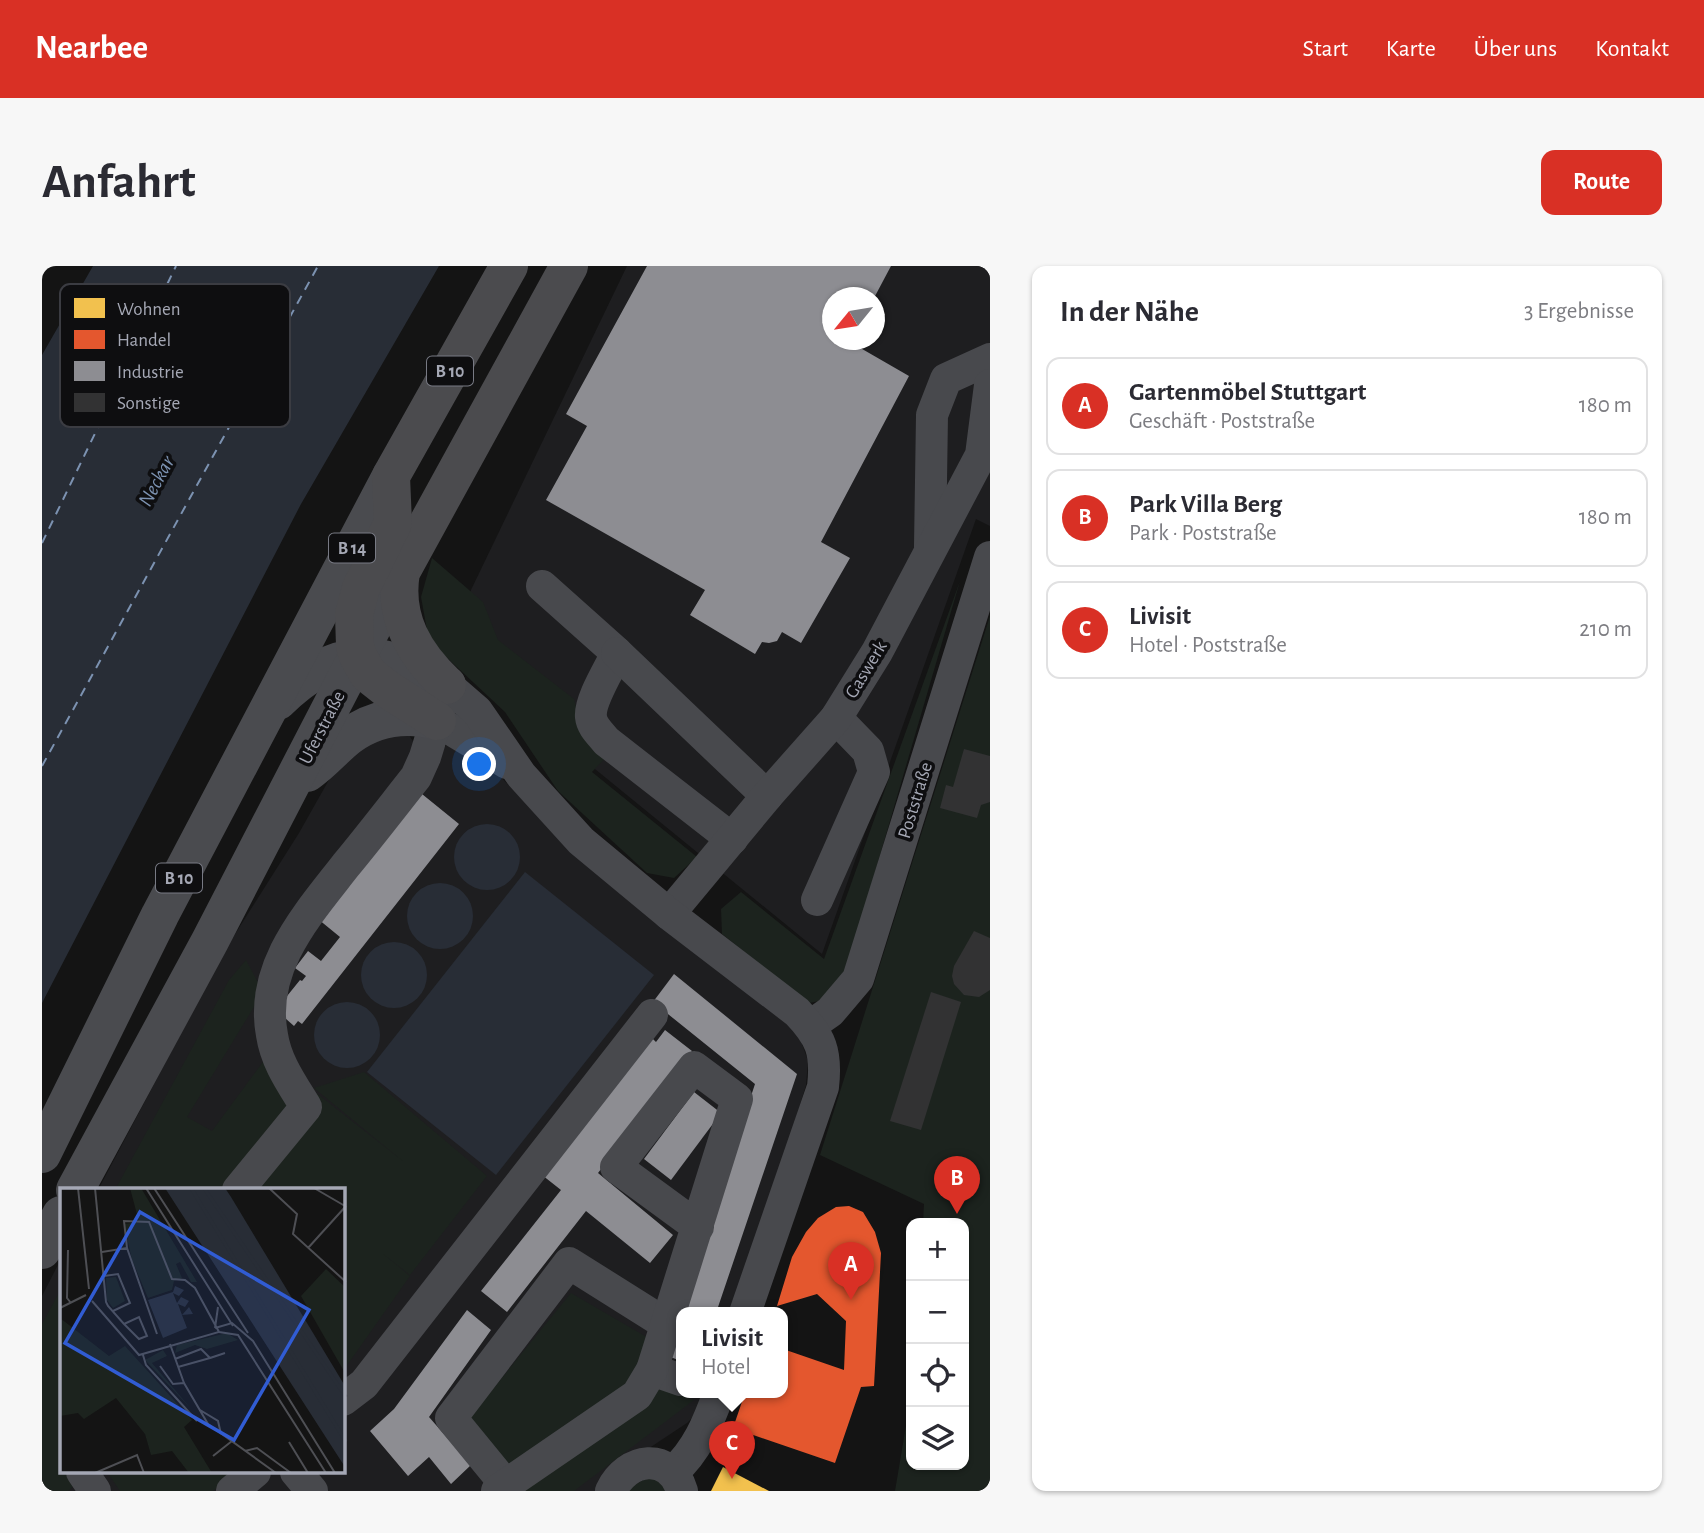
<!DOCTYPE html>
<html lang="de">
<head>
<meta charset="utf-8">
<style>
  :root { --surface:#fff; --page:#f7f7f7; --text:#2b2b33; --muted:#7c7c81; --line:#e1e1e2; --accent:#d93025 }
  body { margin:0; font-family:"Alegreya Sans",sans-serif; background:var(--page); color:var(--text) }
  .controls { position:absolute; right:21px; bottom:21px; display:grid; overflow:hidden; border-radius:14px; box-shadow:0 2px 5px #0004 }
  .controls button { width:63px; height:63px; display:grid; place-items:center; padding:0; border:0; border-bottom:2px solid var(--line); background:var(--surface); color:var(--text); font:35px sans-serif }
  .compass { position:absolute; left:780px; top:21px; width:63px; height:63px; border-radius:50%; background:var(--surface); box-shadow:0 2px 5px #0004; rotate:240deg }
  .you { position:absolute; left:438px; top:499px; width:24px; height:24px; margin:-18px; border:5px solid #fff; border-radius:50%; background:#1a73e8; box-shadow:0 0 0 10px #1a73e833 }
  .badge { display:grid; place-items:center; width:46px; height:46px; border-radius:50%; background:var(--accent); color:#fff; font-size:23px; font-weight:700 }
  .pin { position:absolute; translate:-50% -58px; filter:drop-shadow(0 2px 4px #0008) }
  .pin::after { content:''; position:absolute; top:37px; width:24px; height:21px; background:inherit; clip-path:polygon(0 0,100% 0,50% 100%) }
  .popup { position:absolute; left:634px; top:1041px; width:112px; height:91px; box-sizing:border-box; display:grid; place-content:center; border-radius:14px; background:var(--surface); filter:drop-shadow(0 2px 5px #0005); font-size:23px; white-space:nowrap; color:var(--muted) }
  .popup b { font-size:26px; color:var(--text) }
  .popup::after { content:''; position:absolute; left:50%; top:100%; margin-left:-14px; border:14px solid transparent; border-top-color:var(--surface) }
  .list { margin:0; padding:0; list-style:none }
  h2 { display:flex; justify-content:space-between; align-items:center; height:91px; margin:0; padding:0 28px; font-size:30px }
  h2 small { font-size:23px; font-weight:400; color:var(--muted) }
  .list li { display:grid; grid-template-columns:46px 1fr auto; gap:21px; align-items:center; box-sizing:border-box; height:98px; margin:0 14px 14px; padding:0 14px; border:2px solid var(--line); border-radius:14px }
  .list b { display:block; font-size:26px; white-space:nowrap }
  .list p { margin:0; font-size:23px; white-space:nowrap; color:var(--muted) }
  .list em { font-size:23px; font-style:normal; color:var(--muted) }
  .icon { flex:none; width:38px; height:38px; fill:none; stroke:currentColor; stroke-width:2; stroke-linecap:round; stroke-linejoin:round }
  .map { position:relative; flex:none; width:948px; height:1225px; overflow:hidden; border-radius:14px }
  header { display:flex; align-items:center; gap:42px; box-sizing:border-box; height:98px; padding:0 35px; background:var(--accent); color:#fff }
  header strong { font-size:33px }
  nav { display:flex; gap:38px; margin-inline-start:auto; font-size:24px }
  .intro { display:flex; align-items:center; justify-content:space-between; box-sizing:border-box; height:168px; padding:0 42px }
  h1 { margin:0; font-size:49px }
  .button { padding:18px 32px; border-radius:14px; background:var(--accent); color:#fff; font-size:24px; font-weight:700 }
  main { display:flex; gap:42px; padding:0 42px }
  aside { flex:1; background:var(--surface); border-radius:14px; box-shadow:0 2px 5px #0004 }
  .map>svg:first-child { display:block }
  .built { fill:#1e1e20; fill-rule:evenodd }
  .green { fill:#1c231e }
  .water { fill:#282d36 }
  .homes { fill:#f2c14e }
  .shops { fill:#e4572e }
  .industry { fill:#8d8d92 }
  .lines { fill:none; stroke-linecap:round; stroke-linejoin:round }
  .ferry { stroke:#7c92b1; stroke-width:2; stroke-dasharray:9 7; stroke-linecap:butt }
  .building { fill:#323233 }
  .minor { stroke:#48494d; stroke-width:32 }
  .major { stroke:#4a4b4f; stroke-width:38 }
  .highway { stroke:#4b4b4e; stroke-width:38 }
  .labels { text-anchor:middle; stroke-width:7; stroke-linejoin:round; paint-order:stroke }
  .shield { fill:#0e0e10; stroke:#787a84; stroke-width:2 }
  .shield-label { font-size:18px; font-weight:bold; fill:#a5a8b5 }
  .street-label { font-size:19px; fill:#a5a8b5; stroke:#0e0e10 }
  .water-label { font-size:21px; font-style:italic; fill:#7c92b1; stroke:#0e0e10 }
  .inset-river { fill:none; stroke:#282d36; stroke-width:3.5 }
  .inset-road { fill:none; stroke:#4e4f54; stroke-width:2 }
  .view { fill:#315cd3; fill-opacity:0.15; stroke:#315cd3; stroke-width:3.5 }
  .inset-edge { fill:none; stroke:#a5a8b5; stroke-width:3.5 }
  .key { fill:#0e0e10; stroke:#3b3c42; stroke-width:2 }
  .key-label { font-size:19px; fill:#a5a8b5 }
</style>
</head>
<body>
<header>
<strong>Nearbee</strong>
<nav><a>Start</a><a>Karte</a><a>Über uns</a><a>Kontakt</a></nav>
</header>
<div class="intro"><h1>Anfahrt</h1><a class="button">Route</a></div>
<main>
<div class="map">
<svg width="948" height="1225" viewBox="0 0 948 1225">
  <rect width="100%" height="100%" fill="#141414"/>
  <g class="built">
    <path d="M585,0H948V260L934,253L780,688L402,380ZM790,32H832V74H790Z"/>
    <path d="M366,468L373,478L401,482L405,479L457,509L473,526L743,755L758,772L766,795L764,819L724,951L691,1047H639V1127H663L651,1151L645,1157L565,1210L554,1225H0V1030L19,993V1206H301V924H56L183,684L257,567L297,496L317,476Z"/>
  </g>
  <g class="green">
    <path d="M390,292L441,336L456,374L532,433L539,462L568,487L550,506L655,591L632,612L605,607L516,525L463,446L387,375L379,331Z"/>
    <path d="M918,315L803,709L788,733L767,737L680,668L679,643L699,626L782,693Z"/>
    <path d="M948,350V1225H853L869,1130V1199H922V957H881L882,938L778,889Z"/>
    <path d="M204,694L221,726L145,851L170,865L226,789L362,896L272,822L322,806L445,910L368,1009L340,987L368,1010L301,1105V924H73L187,714Z"/>
    <path d="M19,1023V1206H47L26,1225H0V1058Z"/>
    <path d="M529,1027L608,1073L582,1129L464,1205L428,1151Z"/>
    <path d="M616,1122L652,1134L532,1225H475Z"/>
    <path d="M65,1206H193L171,1225H78Z"/>
    <path d="M612,1208L628,1225H582Z"/>
  </g>
  <g class="water">
    <path d="M51,0H397L259,238L0,737V89Z"/>
    <circle cx="445" cy="591" r="33"/>
    <path d="M483,606L612,709L454,909L325,806Z"/>
    <circle cx="398" cy="650" r="33"/>
    <circle cx="352" cy="709" r="33"/>
    <circle cx="305" cy="769" r="33"/>
  </g>
  <path class="homes" d="M681,1201L727,1225H669Z"/>
  <path class="shops" d="M807,940L821,946L833,966L839,987L833,1102L832,1120L819,1121L793,1197L691,1162L703,1127H741V1083L802,1104L804,1055L775,1028L735,1040L750,991L764,966L776,952L794,941Z"/>
  <g class="industry">
    <path d="M605,0H849L832,32H790V74H809L808,76L867,110L779,276L808,292L759,377L740,366L735,375L727,377L720,376L713,388L648,349L663,324L504,234L545,160L524,148Z"/>
    <path d="M380,528L417,558L260,758L256,755L252,760L243,752L237,740L258,714L260,715L264,710L253,702L266,685L279,695L298,671L276,653Z"/>
    <path d="M632,708L755,808L674,1047H639V1095L623,1089L713,818L611,736Z"/>
    <path d="M623,764L650,785L556,907L631,969L608,997L544,945L465,1046L439,1025L519,924L500,909L608,770L614,776Z"/>
    <path d="M652,826L679,847L629,914L602,893Z"/>
    <path d="M425,1044L449,1064L387,1151L429,1199L409,1218L387,1191L366,1210L328,1165L352,1143Z"/>
  </g>
  <g class="lines">
    <g class="ferry">
      <path d="M0,277L134,0"/>
      <path d="M0,500L276,0"/>
    </g>
  </g>
  <g class="building">
    <path d="M922,483L948,490V536L939,539L935,552L898,542L904,519L911,521Z"/>
    <path d="M932,665L948,672V724L937,731L922,729L912,718L910,710L912,700Z"/>
    <path d="M889,726L919,736L879,864L848,855Z"/>
  </g>
  <g class="lines">
    <g class="minor">
      <path d="M888,281L890,149L904,113L948,93"/>
      <path d="M500,320L575,387C568,402 547,435 549,451C550,461 559,468 564,475L690,573"/>
      <path d="M575,387L725,530"/>
      <path d="M395,455L465,497"/>
      <path d="M775,634L832,506L826,485L794,452"/>
      <path d="M627,648L725,530L794,452L835,386L939,189L948,119"/>
      <path d="M768,760L788,746L816,713L948,291"/>
      <path d="M196,924L264,841C250,818 234,796 230,769C217,701 266,648 304,599C328,570 351,540 374,511L383,491L405,419L435,445L479,509L539,575L627,648L755,746C779,771 785,786 781,821L703,1047"/>
      <path d="M610,1104L639,1114"/>
      <path d="M301,1134L322,1118L610,749"/>
      <path d="M40,1206L53,1225"/>
      <path d="M254,1206L270,1225"/>
      <path d="M631,1206C655,1185 666,1157 677,1127"/>
      <path d="M464,1219L409,1152L527,997L624,1058"/>
      <path d="M190,1225L213,1206"/>
      <path d="M455,1225L595,1129L610,1104L695,833L652,801L574,901L656,961"/>
      <path d="M569,1225C585,1191 628,1185 640,1225"/>
    </g>
    <g class="major">
      <path d="M236,435C294,378 338,381 405,419"/>
      <path d="M265,507C281,496 292,482 306,471C333,451 364,447 395,455"/>
      <path d="M0,888L118,649L349,210"/>
      <path d="M33,924L168,675L359,306"/>
      <path d="M0,984L19,949"/>
    </g>
    <g class="highway">
      <path d="M405,419C373,389 351,353 359,306L527,0"/>
      <path d="M395,455L345,423L326,408L316,390L313,380L312,349L319,322L351,257L349,210L467,0"/>
    </g>
  </g>
  <g class="labels">
    <g class="shield">
      <rect x="385" y="90.5" width="46" height="29" rx="5"/>
      <rect x="287" y="267.5" width="46" height="29" rx="5"/>
      <rect x="114" y="597.5" width="46" height="29" rx="5"/>
    </g>
    <g class="shield-label">
      <text x="408" y="111">B 10</text>
      <text x="310" y="288">B 14</text>
      <text x="137" y="618">B 10</text>
    </g>
    <g class="street-label">
      <text transform="translate(823 403) rotate(-59)" y="7">Gaswerk</text>
      <text transform="translate(279 461) rotate(-63)" y="7">Uferstraße</text>
      <text transform="translate(872 534) rotate(-73)" y="7">Poststraße</text>
    </g>
    <g class="water-label">
      <text transform="translate(114 215) rotate(-62)" y="7">Neckar</text>
    </g>
  </g>
  <g transform="translate(18 922)">
    <rect width="285" height="285" fill="#141414"/>
    <path d="M70,0H81L137,94H131L120,74L116,76L122,90L114,93L112,102L88,110L72,72L64,36L79,34ZM266,81L285,99V185L241,108ZM56,89L65,113L53,120L47,112L46,90ZM0,130L49,168L65,158L132,232L124,239L152,285H129L112,263L91,267L85,246L56,210L24,231L18,225L0,228ZM167,145L178,152L147,161L135,157L115,165L117,157ZM103,162L107,168L92,175L133,223L85,172Z" fill="#1c231e"/>
    <path d="M105,0H165L171,9L285,198V279ZM115,98L124,102L119,108L113,105L117,115L121,109L129,113L125,119L118,116L122,127L129,119L133,126L122,127L127,140L103,150L88,112L113,104Z" fill="#282d36"/>
    <path class="inset-river" d="M131,0L286,254M144,0L286,209"/>
    <path class="inset-road" d="M18,0L29,101M35,0L46,114L48,118L64,136L79,151L87,148L79,129L64,136M86,0L173,138M94,0L188,145M209,0L237,26L233,46L286,94M254,0L285,18M67,60L97,146M248,60L286,18M8,62L7,110L11,115M44,88L58,86L70,115L53,123M32,113L79,167L159,144L135,100L125,92L112,91L89,34L64,33L67,60L42,64M0,120L26,107M155,140L158,119M155,140L172,135L193,153L275,285M159,144L178,147L266,285M110,156L124,195L148,236L216,285M83,167L86,177L137,233M115,171L141,161L150,170L165,165M100,178L113,196L124,195M118,179L150,170M140,222L158,233L161,246M229,254L248,285M185,263L197,260L231,285M153,268L172,253M35,285L77,267L84,285"/>
    <path class="view" d="M80,24L249,122L174,252L5,155Z"/>
    <rect width="285" height="285" class="inset-edge"/>
  </g>
  <rect x="18" y="18" width="230" height="143" rx="10" class="key"/>
  <rect x="32" y="32" width="31" height="20" fill="#f2c14e"/>
  <rect x="32" y="64" width="31" height="19" fill="#e4572e"/>
  <rect x="32" y="95" width="31" height="20" fill="#8d8d92"/>
  <rect x="32" y="127" width="31" height="19" fill="#323233"/>
  <g class="key-label">
    <text x="75" y="49">Wohnen</text>
    <text x="75" y="80">Handel</text>
    <text x="75" y="112">Industrie</text>
    <text x="75" y="143">Sonstige</text>
  </g>
</svg>
<div class="controls">
<button>+</button>
<button>−</button>
<button><svg class="icon" aria-label="locate" viewBox="0 0 24 24"><circle cx="12" cy="12" r="6"/><path d="M12 2v4M12 18v4M2 12h4M18 12h4"/></svg></button>
<button><svg class="icon" aria-label="layers" viewBox="0 0 24 24"><path d="M12 4l9 5-9 5-9-5zM3 14l9 5 9-5"/></svg></button>
</div>
<svg class="compass" viewBox="-18 -18 36 36"><path d="M0-13l5 13h-10z" fill="#e53935"/><path d="M0 13l5-13h-10z" fill="#7c7c81"/></svg>
<div class="you"></div>
<div class="pin badge" style="left:809px;top:1034px">A</div>
<div class="pin badge" style="left:915px;top:948px">B</div>
<div class="pin badge" style="left:690px;top:1213px">C</div>
<div class="popup"><b>Livisit</b>Hotel</div>
</div>
<aside>
<h2>In der Nähe<small>3 Ergebnisse</small></h2>
<ul class="list">
<li><span class="badge">A</span><div><b>Gartenmöbel Stuttgart</b><p>Geschäft · Poststraße</p></div><em>180 m</em></li>
<li><span class="badge">B</span><div><b>Park Villa Berg</b><p>Park · Poststraße</p></div><em>180 m</em></li>
<li><span class="badge">C</span><div><b>Livisit</b><p>Hotel · Poststraße</p></div><em>210 m</em></li>
</ul>
</aside>
</main>
</body>
</html>
